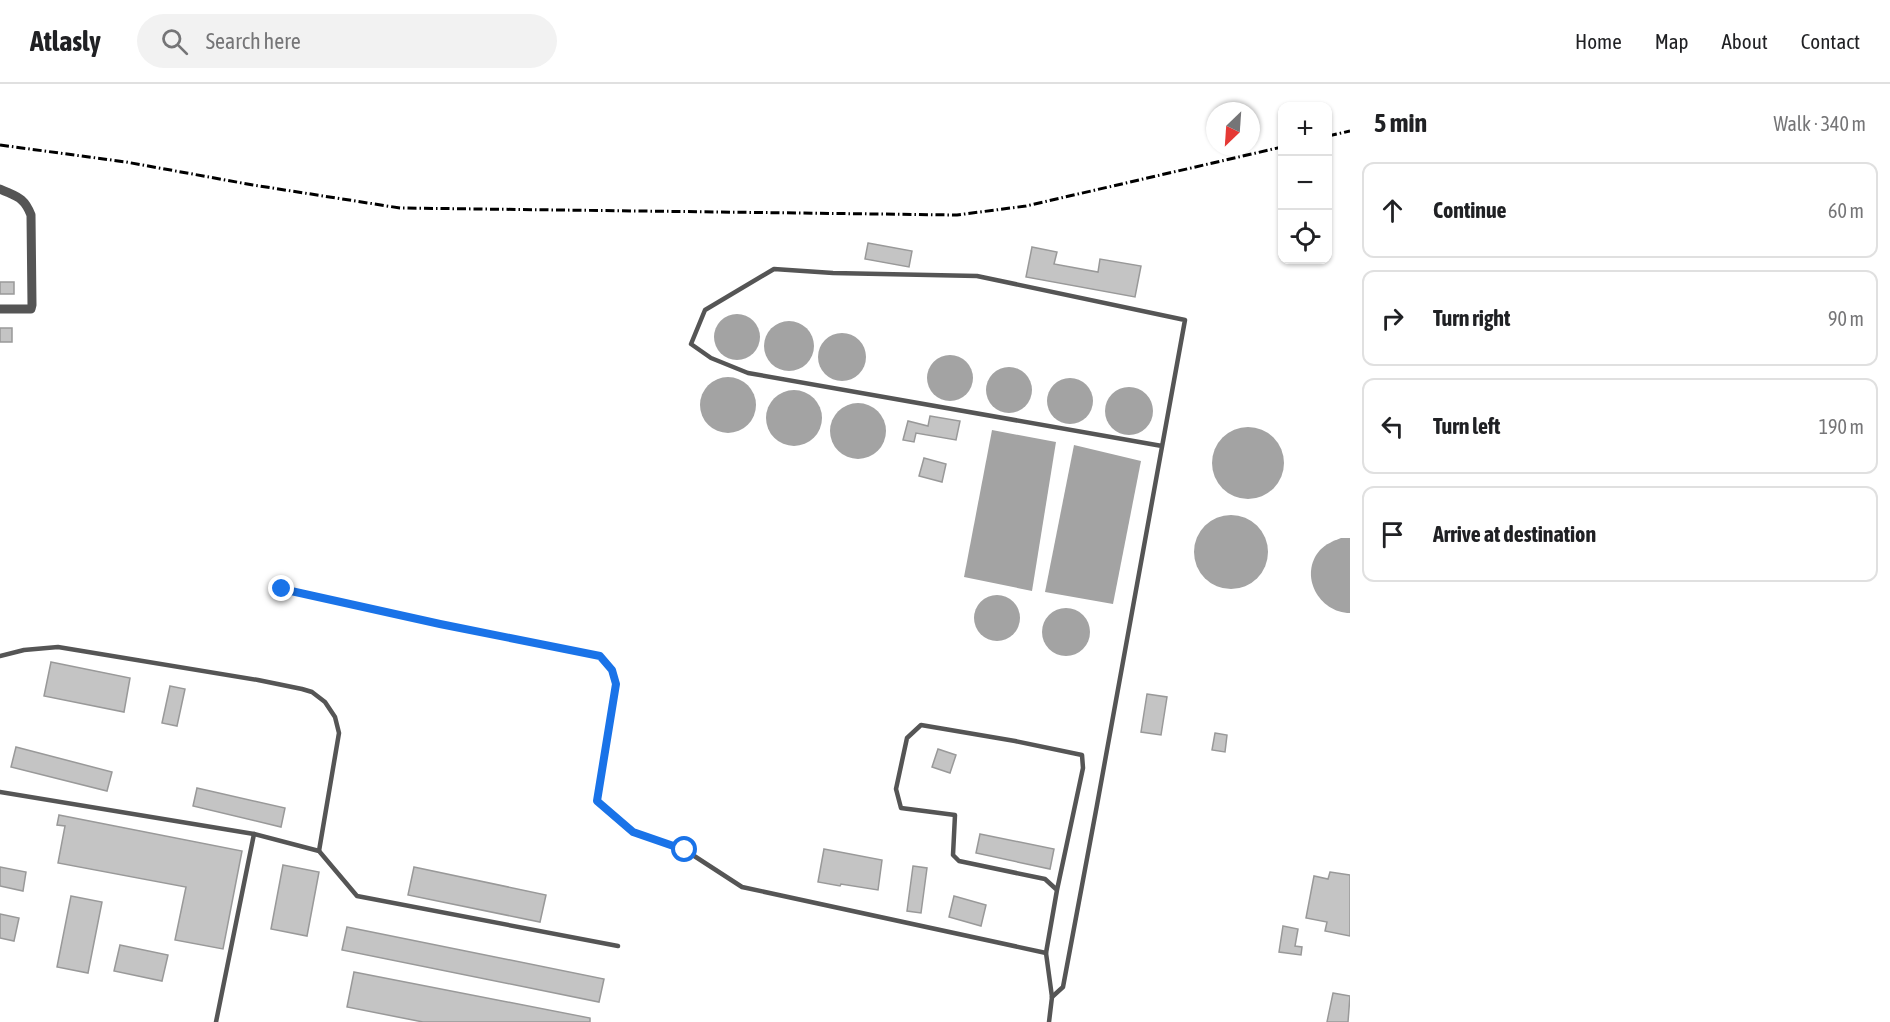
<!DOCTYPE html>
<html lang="en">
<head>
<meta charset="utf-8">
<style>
  :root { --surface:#fff; --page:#f2f2f2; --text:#202124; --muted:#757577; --line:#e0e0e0 }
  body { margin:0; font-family:"Asap Condensed",sans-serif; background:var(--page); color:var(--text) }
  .controls { position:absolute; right:18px; top:18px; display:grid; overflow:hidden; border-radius:12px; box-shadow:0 2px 4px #0004 }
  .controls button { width:54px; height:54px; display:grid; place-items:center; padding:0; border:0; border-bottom:2px solid var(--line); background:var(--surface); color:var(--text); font:30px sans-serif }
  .compass { position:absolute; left:1206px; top:18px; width:54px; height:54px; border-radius:50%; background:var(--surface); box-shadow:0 2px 4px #0004; rotate:205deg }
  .stop { position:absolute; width:18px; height:18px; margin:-14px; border:4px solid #1a73e8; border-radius:50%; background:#fff }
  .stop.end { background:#1a73e8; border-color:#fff; box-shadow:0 2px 6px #0008 }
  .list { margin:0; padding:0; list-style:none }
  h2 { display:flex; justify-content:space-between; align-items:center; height:78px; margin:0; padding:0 24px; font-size:26px }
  h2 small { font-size:20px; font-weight:400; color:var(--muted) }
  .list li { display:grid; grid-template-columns:39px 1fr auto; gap:18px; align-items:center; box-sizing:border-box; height:96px; margin:0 12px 12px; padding:0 12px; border:2px solid var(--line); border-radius:12px }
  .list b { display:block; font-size:22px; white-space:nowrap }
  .list em { font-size:20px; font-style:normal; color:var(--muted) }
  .icon { flex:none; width:33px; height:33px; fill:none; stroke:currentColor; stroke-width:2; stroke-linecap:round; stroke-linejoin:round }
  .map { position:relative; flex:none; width:1350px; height:938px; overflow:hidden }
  header { display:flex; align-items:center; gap:36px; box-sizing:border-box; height:84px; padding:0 30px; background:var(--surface); border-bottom:2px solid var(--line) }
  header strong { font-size:28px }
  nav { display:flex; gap:33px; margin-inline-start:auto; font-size:21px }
  .search { width:420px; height:54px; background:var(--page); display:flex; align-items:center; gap:15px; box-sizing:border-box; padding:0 21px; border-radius:33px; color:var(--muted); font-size:22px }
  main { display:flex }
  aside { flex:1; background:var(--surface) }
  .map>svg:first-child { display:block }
  .water { fill:#a3a3a3 }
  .building { fill:#c4c4c4; stroke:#999; stroke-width:1.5 }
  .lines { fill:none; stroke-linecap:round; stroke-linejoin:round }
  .lane { stroke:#555; stroke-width:4.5 }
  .street { stroke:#555; stroke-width:9 }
  .rail { stroke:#000; stroke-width:3; stroke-dasharray:9 3 1.5 3; stroke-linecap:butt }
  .route { stroke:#1a73e8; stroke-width:8 }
</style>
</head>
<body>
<header>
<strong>Atlasly</strong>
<div class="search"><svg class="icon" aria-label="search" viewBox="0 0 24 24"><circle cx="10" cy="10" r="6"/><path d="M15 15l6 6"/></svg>Search here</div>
<nav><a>Home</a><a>Map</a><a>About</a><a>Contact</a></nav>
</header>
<main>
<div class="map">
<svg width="1350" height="938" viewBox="0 0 1350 938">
  <rect width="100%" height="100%" fill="#fff"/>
  <g class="water">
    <circle cx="737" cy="253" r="23"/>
    <circle cx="789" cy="262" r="25"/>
    <circle cx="842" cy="273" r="24"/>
    <circle cx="950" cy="294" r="23"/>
    <circle cx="1009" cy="306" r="23"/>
    <circle cx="728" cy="321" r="28"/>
    <circle cx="1070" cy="317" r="23"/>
    <circle cx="1129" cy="327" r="24"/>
    <circle cx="794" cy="334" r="28"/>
    <circle cx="858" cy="347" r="28"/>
    <circle cx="1248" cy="379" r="36"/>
    <path d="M992,346L1056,358L1032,507L964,493Z"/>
    <path d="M1074,361L1141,377L1113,520L1045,508Z"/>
    <circle cx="1231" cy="468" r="37"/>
    <path d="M1341,454H1350V529C1319,529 1298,491 1320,466C1326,460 1333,457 1341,454Z"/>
    <circle cx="997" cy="534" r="23"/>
    <circle cx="1066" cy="548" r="24"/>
  </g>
  <g class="building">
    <path d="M868,159L912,167L909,183L865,175Z"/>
    <path d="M1032,163L1057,168L1054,180L1098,188L1100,175L1141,182L1135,213L1026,193Z"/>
    <rect x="0" y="198" width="14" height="12"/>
    <rect x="0" y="244" width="12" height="14"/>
    <path d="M930,332L960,337L956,356L916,349L914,358L903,356L908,337L928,342Z"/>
    <path d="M924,374L946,380L942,398L919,392Z"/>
    <path d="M51,578L130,594L124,628L44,612Z"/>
    <path d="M170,602L185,605L177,642L162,639Z"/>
    <path d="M1147,610L1167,613L1161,651L1141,648Z"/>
    <path d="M1215,649L1227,651L1225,668L1212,666Z"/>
    <path d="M16,663L112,688L107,707L11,683Z"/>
    <path d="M938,665L956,671L950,689L932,683Z"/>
    <path d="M197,704L285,724L281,743L193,722Z"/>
    <path d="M59,731L242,767L223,865L175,856L186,803L58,779L65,742L57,741Z"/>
    <path d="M980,750L1054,765L1050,785L976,769Z"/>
    <path d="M824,765L882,776L878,806L841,800L840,802L818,798Z"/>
    <path d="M283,781L319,788L307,852L271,845Z"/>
    <path d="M913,782L927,784L921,829L907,827Z"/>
    <path d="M0,783L26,788L23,807L0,802Z"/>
    <path d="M414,783L546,811L540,838L408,811Z"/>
    <path d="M1330,788L1350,791V852L1325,847L1327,838L1306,834L1314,792L1328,795Z"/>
    <path d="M71,812L102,818L88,889L57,883Z"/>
    <path d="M954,812L986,821L981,842L949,833Z"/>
    <path d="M0,830L19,834L14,857L0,854Z"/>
    <path d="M1283,842L1298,845L1295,862L1302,863L1301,871L1279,868Z"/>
    <path d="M347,843L604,895L599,918L342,866Z"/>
    <path d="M120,861L168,871L162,897L114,887Z"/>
    <path d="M354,888L590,934V938H423L347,923Z"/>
    <path d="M1333,909L1350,912L1348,938H1327Z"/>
  </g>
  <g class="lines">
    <g class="lane">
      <path d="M282,505L439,540L600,572L612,586L616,600L597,717L633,748L685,766L742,803L1046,869"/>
      <path d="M0,572L24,566L58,563L258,596L302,605L312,608L325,618L335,633L339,649L319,767"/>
      <path d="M0,708L254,750L319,767L357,812L618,862"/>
      <path d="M1052,913L1063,903C1105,681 1145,459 1185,236L977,192L833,189L774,185L705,226L691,260L711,274L748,289L1162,362"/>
      <path d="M216,938L254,750"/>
      <path d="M1049,938L1052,913L1046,869L1057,806L1045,795L959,777L953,771L955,731L901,724L896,705L907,654L921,641L1015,657L1082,671L1083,684L1057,806"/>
    </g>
    <path class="street" d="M0,105C17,113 24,113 31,131L32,221L31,225H0"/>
    <g class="rail">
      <path d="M1328,52L1350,47"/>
      <path d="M0,61L126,78L253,101L400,124L957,131L1026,122L1282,63"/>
    </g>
  </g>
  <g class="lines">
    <path class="route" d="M282,505L440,540L600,572L612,586L616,600L597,717L633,748L685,766"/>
  </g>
</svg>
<div class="controls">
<button>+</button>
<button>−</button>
<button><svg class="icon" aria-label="locate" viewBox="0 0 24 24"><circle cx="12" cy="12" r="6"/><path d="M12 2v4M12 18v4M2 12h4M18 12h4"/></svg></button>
</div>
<svg class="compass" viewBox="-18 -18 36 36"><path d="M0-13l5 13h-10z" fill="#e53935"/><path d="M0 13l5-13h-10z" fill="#757577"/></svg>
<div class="stop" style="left:685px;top:766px"></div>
<div class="stop end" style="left:282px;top:505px"></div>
</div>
<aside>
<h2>5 min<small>Walk · 340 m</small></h2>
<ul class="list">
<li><svg class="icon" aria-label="ahead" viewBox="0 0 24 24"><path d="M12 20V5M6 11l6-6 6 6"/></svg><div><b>Continue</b></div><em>60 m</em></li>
<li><svg class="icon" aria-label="right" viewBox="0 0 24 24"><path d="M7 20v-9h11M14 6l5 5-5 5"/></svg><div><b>Turn right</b></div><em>90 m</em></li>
<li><svg class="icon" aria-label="left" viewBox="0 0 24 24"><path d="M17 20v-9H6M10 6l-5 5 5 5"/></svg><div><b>Turn left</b></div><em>190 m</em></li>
<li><svg class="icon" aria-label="arrive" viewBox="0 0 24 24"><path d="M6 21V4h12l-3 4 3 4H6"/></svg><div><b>Arrive at destination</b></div></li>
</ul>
</aside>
</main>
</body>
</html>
